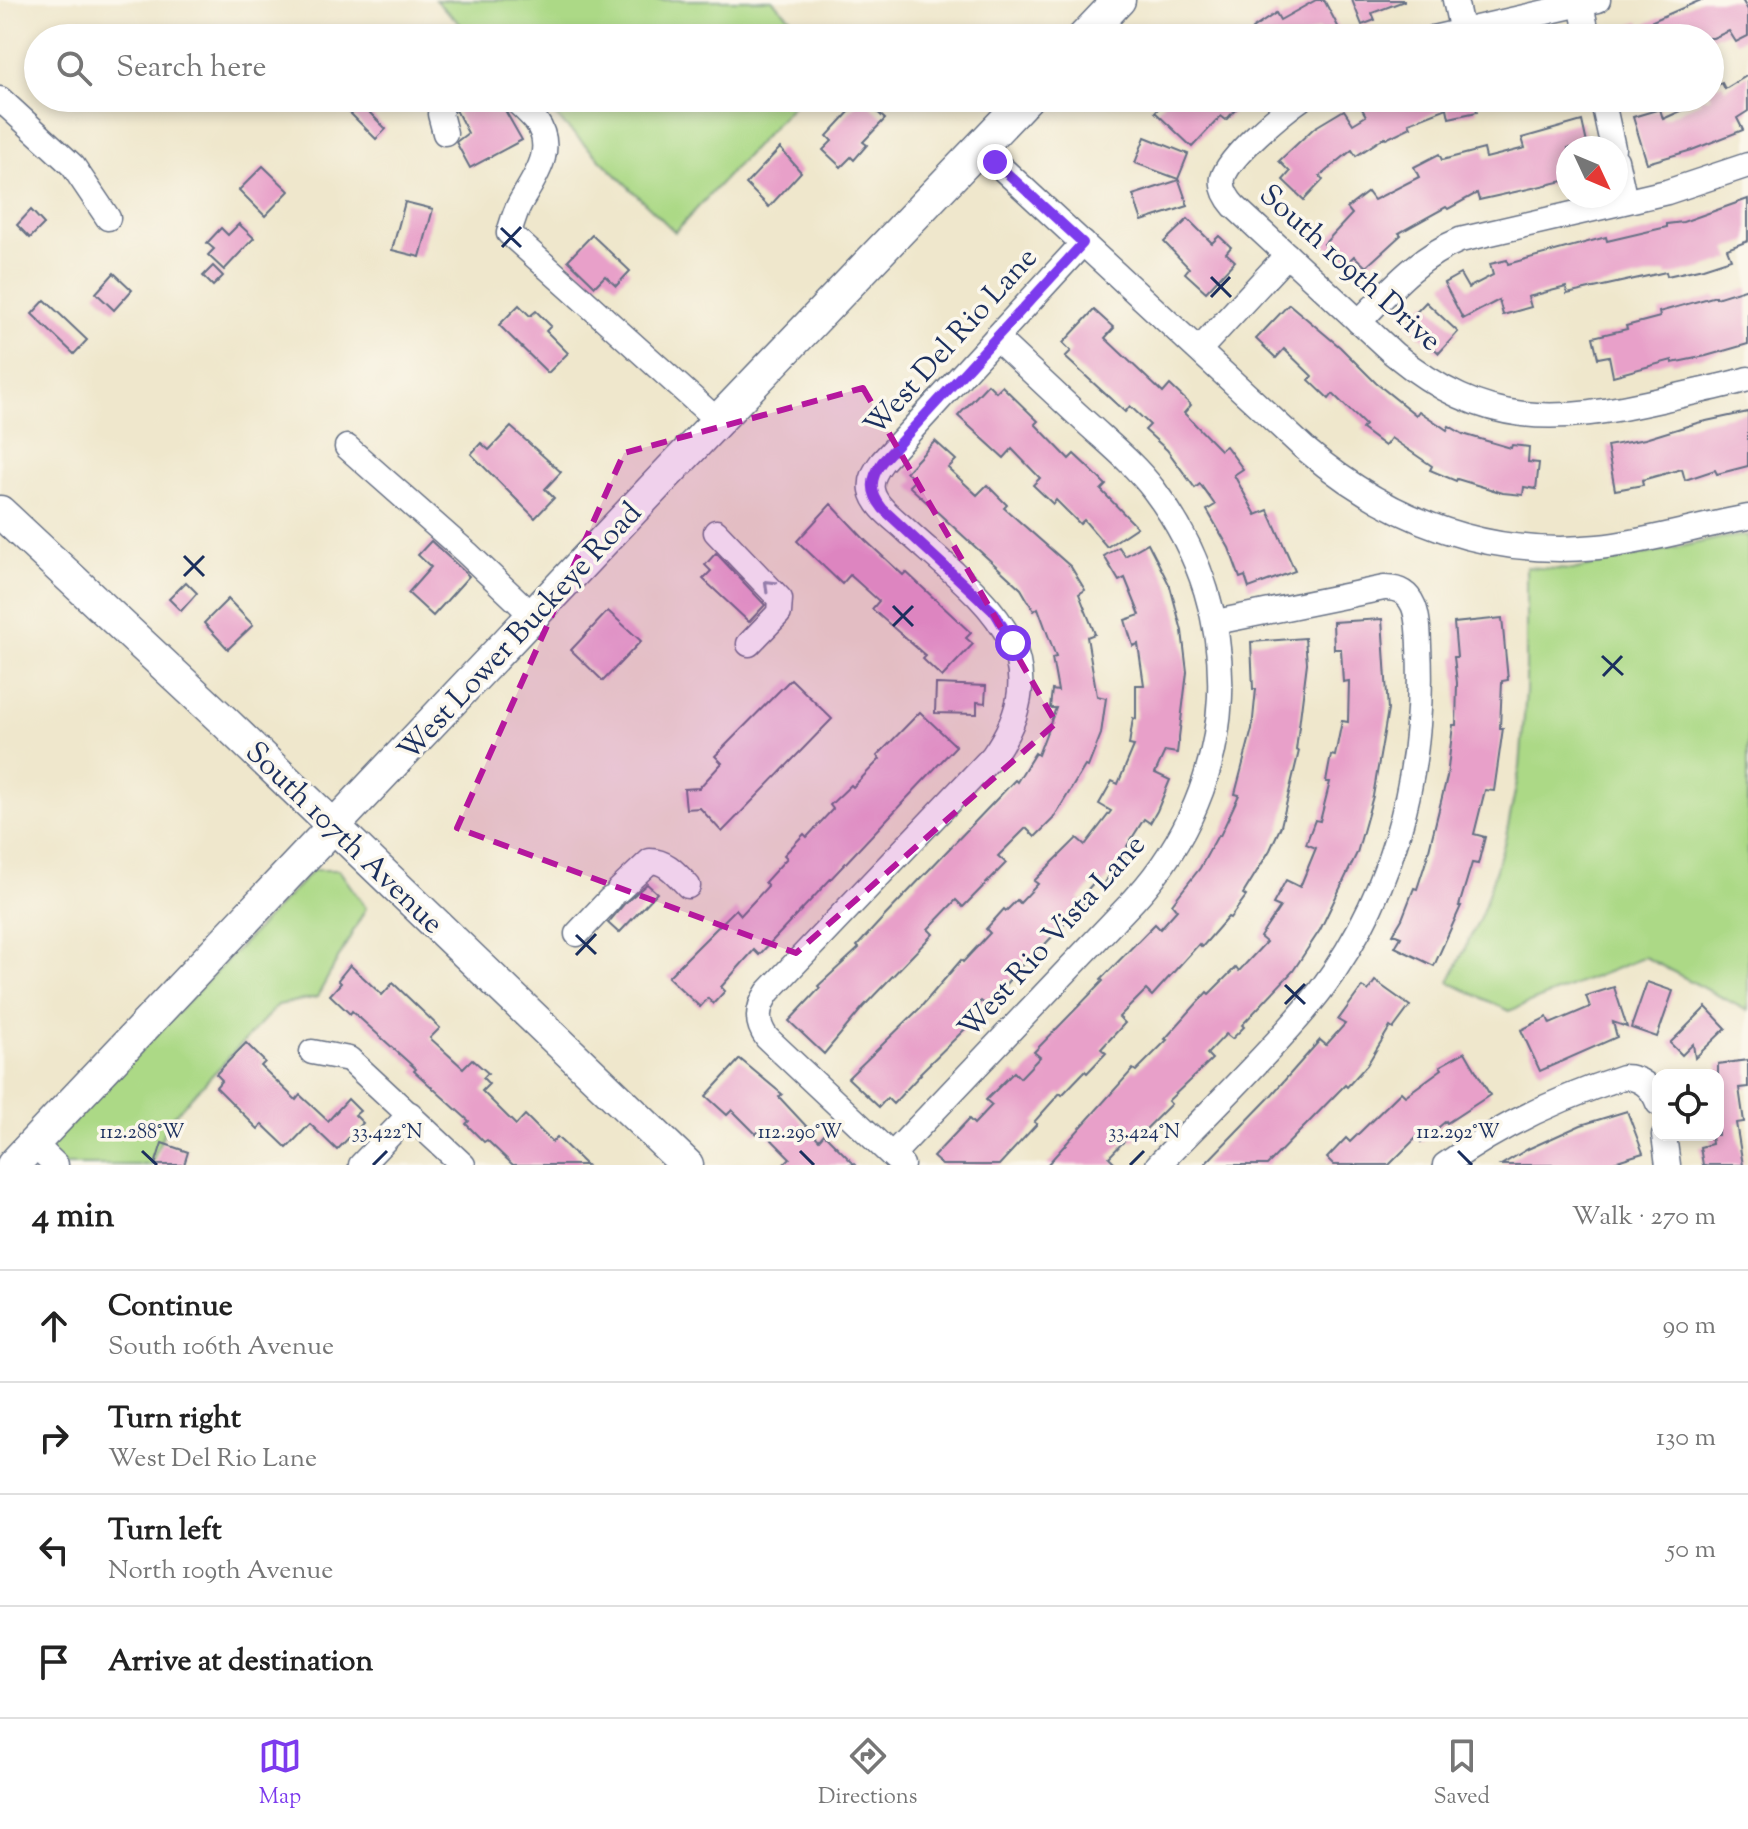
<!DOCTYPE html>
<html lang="en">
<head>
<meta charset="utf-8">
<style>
  :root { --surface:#fff; --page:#f6f6f6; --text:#222; --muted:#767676; --line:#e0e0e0; --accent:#7c3aed }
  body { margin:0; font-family:"Sorts Mill Goudy",serif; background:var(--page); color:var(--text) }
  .controls { position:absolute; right:24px; bottom:24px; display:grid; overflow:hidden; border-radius:16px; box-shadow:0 4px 12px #0003 }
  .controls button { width:72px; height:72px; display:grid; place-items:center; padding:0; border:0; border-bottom:2px solid var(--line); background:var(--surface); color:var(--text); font:40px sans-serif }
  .compass { position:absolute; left:1556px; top:136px; width:72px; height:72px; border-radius:50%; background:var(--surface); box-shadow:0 4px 12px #0003; rotate:134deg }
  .stop { position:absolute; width:24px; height:24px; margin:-18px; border:6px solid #7c3aed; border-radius:50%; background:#fff }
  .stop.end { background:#7c3aed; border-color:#fff; box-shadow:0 2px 8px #0008 }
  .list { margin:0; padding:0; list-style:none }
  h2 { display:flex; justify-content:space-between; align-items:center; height:104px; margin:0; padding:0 32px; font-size:34px }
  h2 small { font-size:26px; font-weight:400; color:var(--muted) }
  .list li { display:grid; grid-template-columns:52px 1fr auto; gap:24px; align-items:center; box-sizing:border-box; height:112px; padding:0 32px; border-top:2px solid var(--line) }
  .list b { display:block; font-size:30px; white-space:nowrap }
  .list p { margin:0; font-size:26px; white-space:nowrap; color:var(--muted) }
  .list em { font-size:26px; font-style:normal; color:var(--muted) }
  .icon { flex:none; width:44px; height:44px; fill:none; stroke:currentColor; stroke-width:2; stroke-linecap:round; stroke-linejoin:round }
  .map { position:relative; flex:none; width:1748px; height:1165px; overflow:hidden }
  .search { position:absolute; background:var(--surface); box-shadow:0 4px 12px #0003; left:24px; right:24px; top:24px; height:88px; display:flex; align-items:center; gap:20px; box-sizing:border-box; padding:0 28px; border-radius:44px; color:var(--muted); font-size:30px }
  .sheet { height:552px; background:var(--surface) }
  nav { display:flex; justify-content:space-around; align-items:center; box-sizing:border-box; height:112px; border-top:2px solid var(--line); background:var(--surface); font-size:22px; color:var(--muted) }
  nav a { display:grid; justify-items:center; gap:4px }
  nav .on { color:var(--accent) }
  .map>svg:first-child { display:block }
  .green { fill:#acd986; stroke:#648472; stroke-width:2 }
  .building { fill:#e8a0c9 }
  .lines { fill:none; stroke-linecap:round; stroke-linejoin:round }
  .minor-casing { stroke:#656f84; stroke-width:27 }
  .major-casing { stroke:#656f84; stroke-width:35 }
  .minor { stroke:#fff; stroke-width:24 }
  .major { stroke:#fff; stroke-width:32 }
  .oneway { stroke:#8d97ae }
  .route { stroke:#7c3aed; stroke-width:10 }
  .marked { fill:#b5179e; fill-opacity:0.2; stroke:#b5179e; stroke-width:6; stroke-dasharray:16 10; stroke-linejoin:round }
  .ticks { fill:none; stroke:#1b2f5e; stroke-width:3 }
  .labels { text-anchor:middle; stroke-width:7; stroke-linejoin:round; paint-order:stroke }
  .street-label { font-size:30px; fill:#1b2f5e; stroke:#fbf7ec }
  .ticks-label { font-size:20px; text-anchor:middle; fill:#1b2f5e; stroke:#fbf7ec; stroke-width:7; stroke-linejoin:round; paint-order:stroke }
</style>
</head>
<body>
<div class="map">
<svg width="1748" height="1165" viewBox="0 0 1748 1165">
  <rect width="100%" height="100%" fill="#fbf7ec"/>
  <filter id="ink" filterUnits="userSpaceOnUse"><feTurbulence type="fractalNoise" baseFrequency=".0125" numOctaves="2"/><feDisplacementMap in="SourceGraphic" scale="16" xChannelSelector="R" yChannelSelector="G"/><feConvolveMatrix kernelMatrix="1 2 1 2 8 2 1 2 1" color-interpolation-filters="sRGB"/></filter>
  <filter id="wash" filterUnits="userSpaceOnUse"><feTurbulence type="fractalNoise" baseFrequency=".006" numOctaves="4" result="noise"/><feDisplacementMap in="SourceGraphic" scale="32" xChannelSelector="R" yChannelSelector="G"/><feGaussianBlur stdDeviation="1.8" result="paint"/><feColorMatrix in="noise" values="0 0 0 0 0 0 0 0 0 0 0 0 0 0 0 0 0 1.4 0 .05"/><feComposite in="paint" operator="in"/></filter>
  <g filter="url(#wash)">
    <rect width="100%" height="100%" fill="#efe7cc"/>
    <g class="green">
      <path d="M435,0H772L811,38H475Z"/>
      <path d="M537,98H800L675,232Z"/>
      <path d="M1748,535V1011L1645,957L1509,1011L1449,982L1482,913L1505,841L1520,767L1526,691V567L1572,570L1721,538Z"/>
      <path d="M313,870H339L366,908L317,997L278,1005L168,1122L151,1165H32Z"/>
    </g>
    <g id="blocks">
      <g class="building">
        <path d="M1316,0H1324L1342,34L1334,38H1324L1318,29L1301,38H1258L1252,29L1276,13L1280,20Z"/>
        <path d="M1352,0H1404V1L1372,13L1375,20L1362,25Z"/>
        <path d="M1701,0H1742L1748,10V36L1736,42L1729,31L1713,38H1613L1626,32L1624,26L1640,21L1641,26Z"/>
        <path d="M1748,75V111L1737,118L1743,130L1692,150L1647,163L1633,117L1660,109L1663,119L1701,102L1699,98H1710V88L1722,83L1725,89Z"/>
        <path d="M473,98L476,104L487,98H498L522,140L470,168L456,142L468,133L456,110L457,107Z"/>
        <path d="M862,98L885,119L863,142L867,145L854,160L851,157L841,167L823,150L832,141L827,136Z"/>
        <path d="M1168,98H1228L1238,107L1226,120L1221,116L1192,147L1155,112Z"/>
        <path d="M1356,98H1474L1477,112L1449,118L1447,108L1409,123L1411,127L1386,139L1385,137L1356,156L1352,150L1320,176L1323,180L1304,200L1283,180L1290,172L1279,161L1314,128L1344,110L1353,124L1366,116Z"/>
        <path d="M358,101L386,129L376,139L348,111Z"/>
        <path d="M1582,121L1588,148H1568V180L1479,200L1477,193L1448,209L1446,207L1399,233L1401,235L1366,267L1354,256L1346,264L1324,244L1352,214L1347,208L1368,192L1374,200L1419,177L1414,167L1439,154L1442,160L1484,149L1486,158L1525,148L1522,138Z"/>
        <path d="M1145,137L1188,154L1178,179L1135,163Z"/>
        <path d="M780,148L801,172L769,207L746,184Z"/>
        <path d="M263,166L289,191L265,216L239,190Z"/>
        <path d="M1179,180L1188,206L1142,221L1133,195Z"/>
        <path d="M1748,199V241L1727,249L1731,259L1703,268L1667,276L1666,272L1567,294L1566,287L1528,297L1531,307L1503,315L1499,300L1463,319L1444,283L1460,274L1468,288L1493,275L1490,264L1507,260L1508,264L1606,237L1607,241L1667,227V224L1683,222Z"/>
        <path d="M405,202L433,209L420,257L392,250Z"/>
        <path d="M31,210L44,224L30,238L17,225Z"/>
        <path d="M1188,219L1212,243L1219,236L1231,247L1226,253L1235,261L1206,292L1185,273L1189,268L1164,242Z"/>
        <path d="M239,224L254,238L224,270L208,255L214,249L207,243L221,228L228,235Z"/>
        <path d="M592,235L630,271L616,286L605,276L595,286L568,260Z"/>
        <path d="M213,266L223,276L213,286L203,276Z"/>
        <path d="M114,273L132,290L114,310L96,293Z"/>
        <path d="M1748,288V344L1706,356L1672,363V360L1613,376L1609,356L1598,358L1593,337L1627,329L1626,326L1660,317L1659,312L1716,296V298Z"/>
        <path d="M45,300L87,340L74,354L32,314Z"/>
        <path d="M1426,302L1458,332L1439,353L1406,323Z"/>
        <path d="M1289,304L1340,347L1376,383L1416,415L1419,411L1447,430L1449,426L1463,434L1511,448L1512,445L1529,447L1528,462L1539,463L1536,489L1524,487L1523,495L1503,493L1457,479L1456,481L1430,470L1432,466L1391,438L1385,446L1362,429L1365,425L1333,394L1329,399L1309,380L1312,376L1284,349L1276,358L1256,339Z"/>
        <path d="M519,305L530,316L536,311L551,326L546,331L568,353L548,373L499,325Z"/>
        <path d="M1094,310L1114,328L1105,338L1163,393L1170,385L1191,405L1184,413L1220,450L1226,446L1243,469L1234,475L1256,515L1268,510L1295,571L1249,588L1245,576L1240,578L1229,548L1207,510L1215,505L1200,484L1195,488L1167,450L1145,430L1150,425L1130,406L1125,412L1065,357L1071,351L1063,343Z"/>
        <path d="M988,384L996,392L1002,386L1038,421L1035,424L1069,459L1074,454L1091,470L1106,485L1101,490L1137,527L1107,547L1084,520L1080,524L1056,500L1053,504L1033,485L1040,478L1012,449L1004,458L958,416Z"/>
        <path d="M1748,412V466L1717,474L1715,470L1685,480L1682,469L1642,480L1643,485L1615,490L1607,446L1645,439L1697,423Z"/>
        <path d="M511,427L561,472L545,489L554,498L535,518L471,454L481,443L489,450Z"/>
        <path d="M935,441L956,460L948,468L977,495L987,485L1007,505L1004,508L1071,567L1085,590L1079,594L1095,634L1087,637L1097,696L1106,698L1101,734L1088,767L1085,766L1053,819L1035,837L1026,828L998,856L1006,863L963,907L956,900L928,929L933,934L863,1007L824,1054L789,1021L820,988L818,986L859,948L857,946L881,920L1015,780L1017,782L1035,753L1038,755L1056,708H1050L1052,690L1058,691L1052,658L1056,657L1038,608L1034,611L1021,589L909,486L915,480L906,472Z"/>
        <path d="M831,504L866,541L903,575L906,572L971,633L966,638L973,644L942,677L923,659L926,656L872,609L879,601L850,575L842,584L797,541Z"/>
        <path d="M431,541L469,576L433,616L408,593L431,567L418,555Z"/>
        <path d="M1148,543L1170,586L1182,631L1187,672L1177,753L1165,751L1155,773L1170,780L1157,811L1150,823L1144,819L1127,846L1132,850L1102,885L1097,879L1079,899L1084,903L1031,959L1029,957L987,1006L981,1001L961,1022L967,1027L920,1073L921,1074L893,1104L887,1098L879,1107L848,1078L920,1008L961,960L963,962L990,933L986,929L1004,909L1006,911L1017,900L1020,903L1038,884L1034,881L1077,838L1085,845L1111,811L1099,804L1112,781L1118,784L1134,746L1129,745L1133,718L1136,719V685H1144L1138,644L1133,646L1125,620L1140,615L1125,578L1119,581L1104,556L1119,547L1125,556Z"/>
        <path d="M716,553L765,605L749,622L703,579L711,571L705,565Z"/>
        <path d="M186,582L197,593L181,611L169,599Z"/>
        <path d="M228,599L253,625L228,649L204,623Z"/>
        <path d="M608,611L641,641L603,681L571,650Z"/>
        <path d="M1502,618L1508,680L1502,681L1500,728H1503L1494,791L1485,790L1474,834L1485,837L1478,864L1472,863L1459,906H1461L1434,966L1395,947L1401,937L1393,934L1402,919L1414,888L1417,889L1427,858L1447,777L1453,725H1456L1457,683L1454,657H1457L1454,623Z"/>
        <path d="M1382,619L1388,710L1373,796L1357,853L1320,930L1293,971L1242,1025L1244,1027L1232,1039L1226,1034L1207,1054L1212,1059L1168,1101L1171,1104L1133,1142L1128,1137L1109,1157L1117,1165H1047L1133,1069L1136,1071L1167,1040L1165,1039L1207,992L1209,994L1236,967L1239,971L1266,942L1260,937L1280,907L1273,904L1286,880L1300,887L1316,848L1306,844L1315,820L1320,821L1330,782H1326L1331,755L1335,756L1342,721L1348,722L1349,681L1343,682L1341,649H1334L1333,622Z"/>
        <path d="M1305,638L1307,663L1296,750L1299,751L1281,826L1270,850L1243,894L1246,896L1230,918L1228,917L1202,947L1199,944L1152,996L1146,990L1119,1017L1125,1023L1101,1049L1106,1053L1087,1073L1085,1071L1062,1095L1060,1093L1034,1122L1037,1124L999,1165H942L933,1157L969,1119L974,1124L992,1105L986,1100L1014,1072L1020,1078L1040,1057L1034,1052L1103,981L1101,979L1155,924L1160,929L1177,910L1172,904L1200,868L1218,835L1220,836L1239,795L1235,794L1252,729L1256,689H1253L1251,642Z"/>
        <path d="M791,679L832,719L722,832L700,808L686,809L684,789L699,788L722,763L715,756Z"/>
        <path d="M936,684L986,686L985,703L977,702V714L935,713Z"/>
        <path d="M920,712L956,746L759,955L754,950L721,987L725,991L713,1004L708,998L700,1007L668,977L736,909L741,915L768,886L765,882L787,858L784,855L804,834L807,837L833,809L830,805L851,785L853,787L880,759L877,756Z"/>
        <path d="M647,884L657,893L619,933L608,923L624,904Z"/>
        <path d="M350,965L382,995L393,983L440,1028L430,1038L463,1068L472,1059L488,1073L483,1078L489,1084L482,1091L516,1125L525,1115L552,1142L557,1137L586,1165H513L487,1140L484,1142L466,1124L469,1121L414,1071L416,1069L352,1011L350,1014L330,995L341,983L338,980Z"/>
        <path d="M1375,981L1410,1006L1393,1029L1390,1027L1367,1065L1347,1087L1345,1085L1267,1165H1204L1268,1099L1320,1040L1326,1045L1345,1024L1338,1020L1362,987L1368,991Z"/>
        <path d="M1647,982L1673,991L1657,1037L1631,1028Z"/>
        <path d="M1614,987L1627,1027L1613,1022L1617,1037L1540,1071L1521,1030L1547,1017L1550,1024L1590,1007L1586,996Z"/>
        <path d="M1706,1007L1726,1028L1695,1058L1693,1044L1682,1055L1670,1043Z"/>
        <path d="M246,1043L265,1062L261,1066L296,1100L300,1095L328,1121L348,1099L360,1111L355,1115L363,1123L337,1150L310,1124L287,1148L262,1124L258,1129L216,1087L222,1080L216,1074Z"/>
        <path d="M1465,1052L1490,1095L1447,1123L1446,1121L1421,1142L1417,1137L1389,1165H1334L1327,1158L1346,1138L1350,1142L1401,1092L1405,1096L1442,1069L1440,1066Z"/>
        <path d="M740,1059L782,1094L779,1097L819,1140L824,1134L855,1165H783L790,1158L761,1129L756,1134L732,1110L727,1115L706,1096Z"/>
        <path d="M1748,1060V1087L1739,1088L1744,1122L1736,1123L1743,1165H1703L1700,1147L1712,1144L1711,1135H1718V1064Z"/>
        <path d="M1627,1111L1643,1153L1604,1165H1501L1528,1149L1581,1125Z"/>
        <path d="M162,1143L188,1152L184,1165H155Z"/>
      </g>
    </g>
  </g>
  <g filter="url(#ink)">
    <use href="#blocks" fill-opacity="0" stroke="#656f84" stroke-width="2"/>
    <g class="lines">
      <defs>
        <g id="minor">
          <path d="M1455,0L1462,32"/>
          <path d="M1581,4L1588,38"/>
          <path d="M1433,38L1598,0"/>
          <path d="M444,98L440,114L445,133"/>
          <path d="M513,98C521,106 529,113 536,121C557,150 534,178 520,203C515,212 512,223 509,233L718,421"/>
          <path d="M1302,98C1283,111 1229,156 1223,178C1221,189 1227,198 1234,206L1394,354C1486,429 1555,424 1665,399C1692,392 1721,387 1748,379"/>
          <path d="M1602,98L1613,148"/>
          <path d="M0,99L73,166L108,218"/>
          <path d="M980,148L1304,448C1388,520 1486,558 1598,547C1648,542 1698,526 1748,517"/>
          <path d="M1616,160L1625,201"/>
          <path d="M1359,322C1390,290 1418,257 1460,240L1667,192L1748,165"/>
          <path d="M1199,350L1287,255"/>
          <path d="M347,447L467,553L533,616"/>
          <path d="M716,532L780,599L779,613L749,644"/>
          <path d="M619,890L650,861C667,861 677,875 688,886"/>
          <path d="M577,934L610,899"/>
          <path d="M312,1052L349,1059L463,1165"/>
          <path d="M1664,1135L1668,1165"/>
          <path d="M34,1144L56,1165"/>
          <path d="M892,1155L1135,899C1241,783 1249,616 1154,490C1136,466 1112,446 1090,426C1058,397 1027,367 996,338"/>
          <path d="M361,1165L410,1114"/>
          <path d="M902,1165L767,1038C755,1022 757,1008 768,992L993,756C1066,652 978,596 907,531C896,520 875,507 872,490C870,479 876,470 882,462L1083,243"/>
          <path d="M1158,1165C1207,1114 1259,1064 1305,1010C1390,908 1426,777 1419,646C1418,620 1418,587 1384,588L1216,622"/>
          <path d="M1445,1165C1500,1125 1559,1098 1623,1077C1641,1077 1652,1087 1658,1103"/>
        </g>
        <g id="major">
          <path d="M1083,38L1119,0"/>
          <path d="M0,512L225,722L687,1165"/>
          <path d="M13,1165L662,479L1027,98"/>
        </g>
      </defs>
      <use href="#minor" class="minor-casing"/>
      <use href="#major" class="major-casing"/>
      <use href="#minor" class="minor"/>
      <use href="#major" class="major"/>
    </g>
    <defs><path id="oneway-chevron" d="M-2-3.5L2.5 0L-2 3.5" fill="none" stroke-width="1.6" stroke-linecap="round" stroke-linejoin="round" transform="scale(2)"/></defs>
    <use class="oneway" href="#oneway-chevron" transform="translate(769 585) rotate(-135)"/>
  </g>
  <g class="lines" filter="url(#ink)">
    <path class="route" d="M995,162L1083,243L882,462C870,479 869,492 883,509L995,613L1013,643"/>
  </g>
  <path class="marked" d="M863,388L1056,723L796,953L457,828L624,453Z"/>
  <path class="ticks" d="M501,228L521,247M502,247L521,227M1211,277L1231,297M1211,297L1230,277M184,556L204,576M184,576L204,556M893,606L913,626M893,626L913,606M1602,656L1623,675M1603,676L1622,656M576,935L596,954M576,955L596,934M1285,985L1305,1004M1285,1004L1305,984M142,1151L157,1165M800,1151L814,1165M1458,1151L1472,1165M373,1165L387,1151M1130,1165L1144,1151"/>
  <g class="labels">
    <g class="street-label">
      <text transform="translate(1351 267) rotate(42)" y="10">South 109th Drive</text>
      <text transform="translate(950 341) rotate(-48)" y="10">West Del Rio Lane</text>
      <text transform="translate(519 631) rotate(-47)" y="10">West Lower Buckeye Road</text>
      <text transform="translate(345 837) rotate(44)" y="10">South 107th Avenue</text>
      <text transform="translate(1051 936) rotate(-48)" y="10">West Rio Vista Lane</text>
    </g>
  </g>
  <g class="ticks-label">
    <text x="387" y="1138">33.422°N</text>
    <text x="1144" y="1138">33.424°N</text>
    <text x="142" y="1138">112.288°W</text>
    <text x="800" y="1138">112.290°W</text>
    <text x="1458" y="1138">112.292°W</text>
  </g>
</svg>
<div class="controls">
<button><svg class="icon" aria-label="locate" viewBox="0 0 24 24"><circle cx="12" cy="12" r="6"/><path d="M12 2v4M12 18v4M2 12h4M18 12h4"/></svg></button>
</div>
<svg class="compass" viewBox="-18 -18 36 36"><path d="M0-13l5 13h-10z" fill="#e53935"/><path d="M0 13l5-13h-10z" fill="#767676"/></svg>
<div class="stop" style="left:1013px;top:643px"></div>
<div class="stop end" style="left:995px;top:162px"></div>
<div class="search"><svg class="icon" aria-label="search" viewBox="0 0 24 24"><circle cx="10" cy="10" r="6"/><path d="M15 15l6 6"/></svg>Search here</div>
</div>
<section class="sheet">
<h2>4 min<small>Walk · 270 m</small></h2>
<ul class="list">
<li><svg class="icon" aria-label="ahead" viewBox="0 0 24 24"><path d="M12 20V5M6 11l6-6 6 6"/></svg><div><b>Continue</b><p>South 106th Avenue</p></div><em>90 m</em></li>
<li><svg class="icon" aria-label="right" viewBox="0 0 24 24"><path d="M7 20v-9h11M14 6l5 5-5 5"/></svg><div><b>Turn right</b><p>West Del Rio Lane</p></div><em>130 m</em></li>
<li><svg class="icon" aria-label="left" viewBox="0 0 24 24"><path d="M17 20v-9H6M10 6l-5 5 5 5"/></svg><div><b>Turn left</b><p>North 109th Avenue</p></div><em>50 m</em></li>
<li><svg class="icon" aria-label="arrive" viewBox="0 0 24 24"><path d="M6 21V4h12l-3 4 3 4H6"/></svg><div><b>Arrive at destination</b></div></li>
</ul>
</section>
<nav>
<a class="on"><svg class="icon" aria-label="map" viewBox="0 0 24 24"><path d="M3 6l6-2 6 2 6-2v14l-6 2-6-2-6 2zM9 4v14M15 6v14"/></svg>Map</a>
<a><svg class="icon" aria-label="directions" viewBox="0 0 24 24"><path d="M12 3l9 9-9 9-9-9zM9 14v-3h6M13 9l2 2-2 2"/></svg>Directions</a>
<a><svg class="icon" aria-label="saved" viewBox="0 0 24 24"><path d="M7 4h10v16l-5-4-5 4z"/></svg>Saved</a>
</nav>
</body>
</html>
